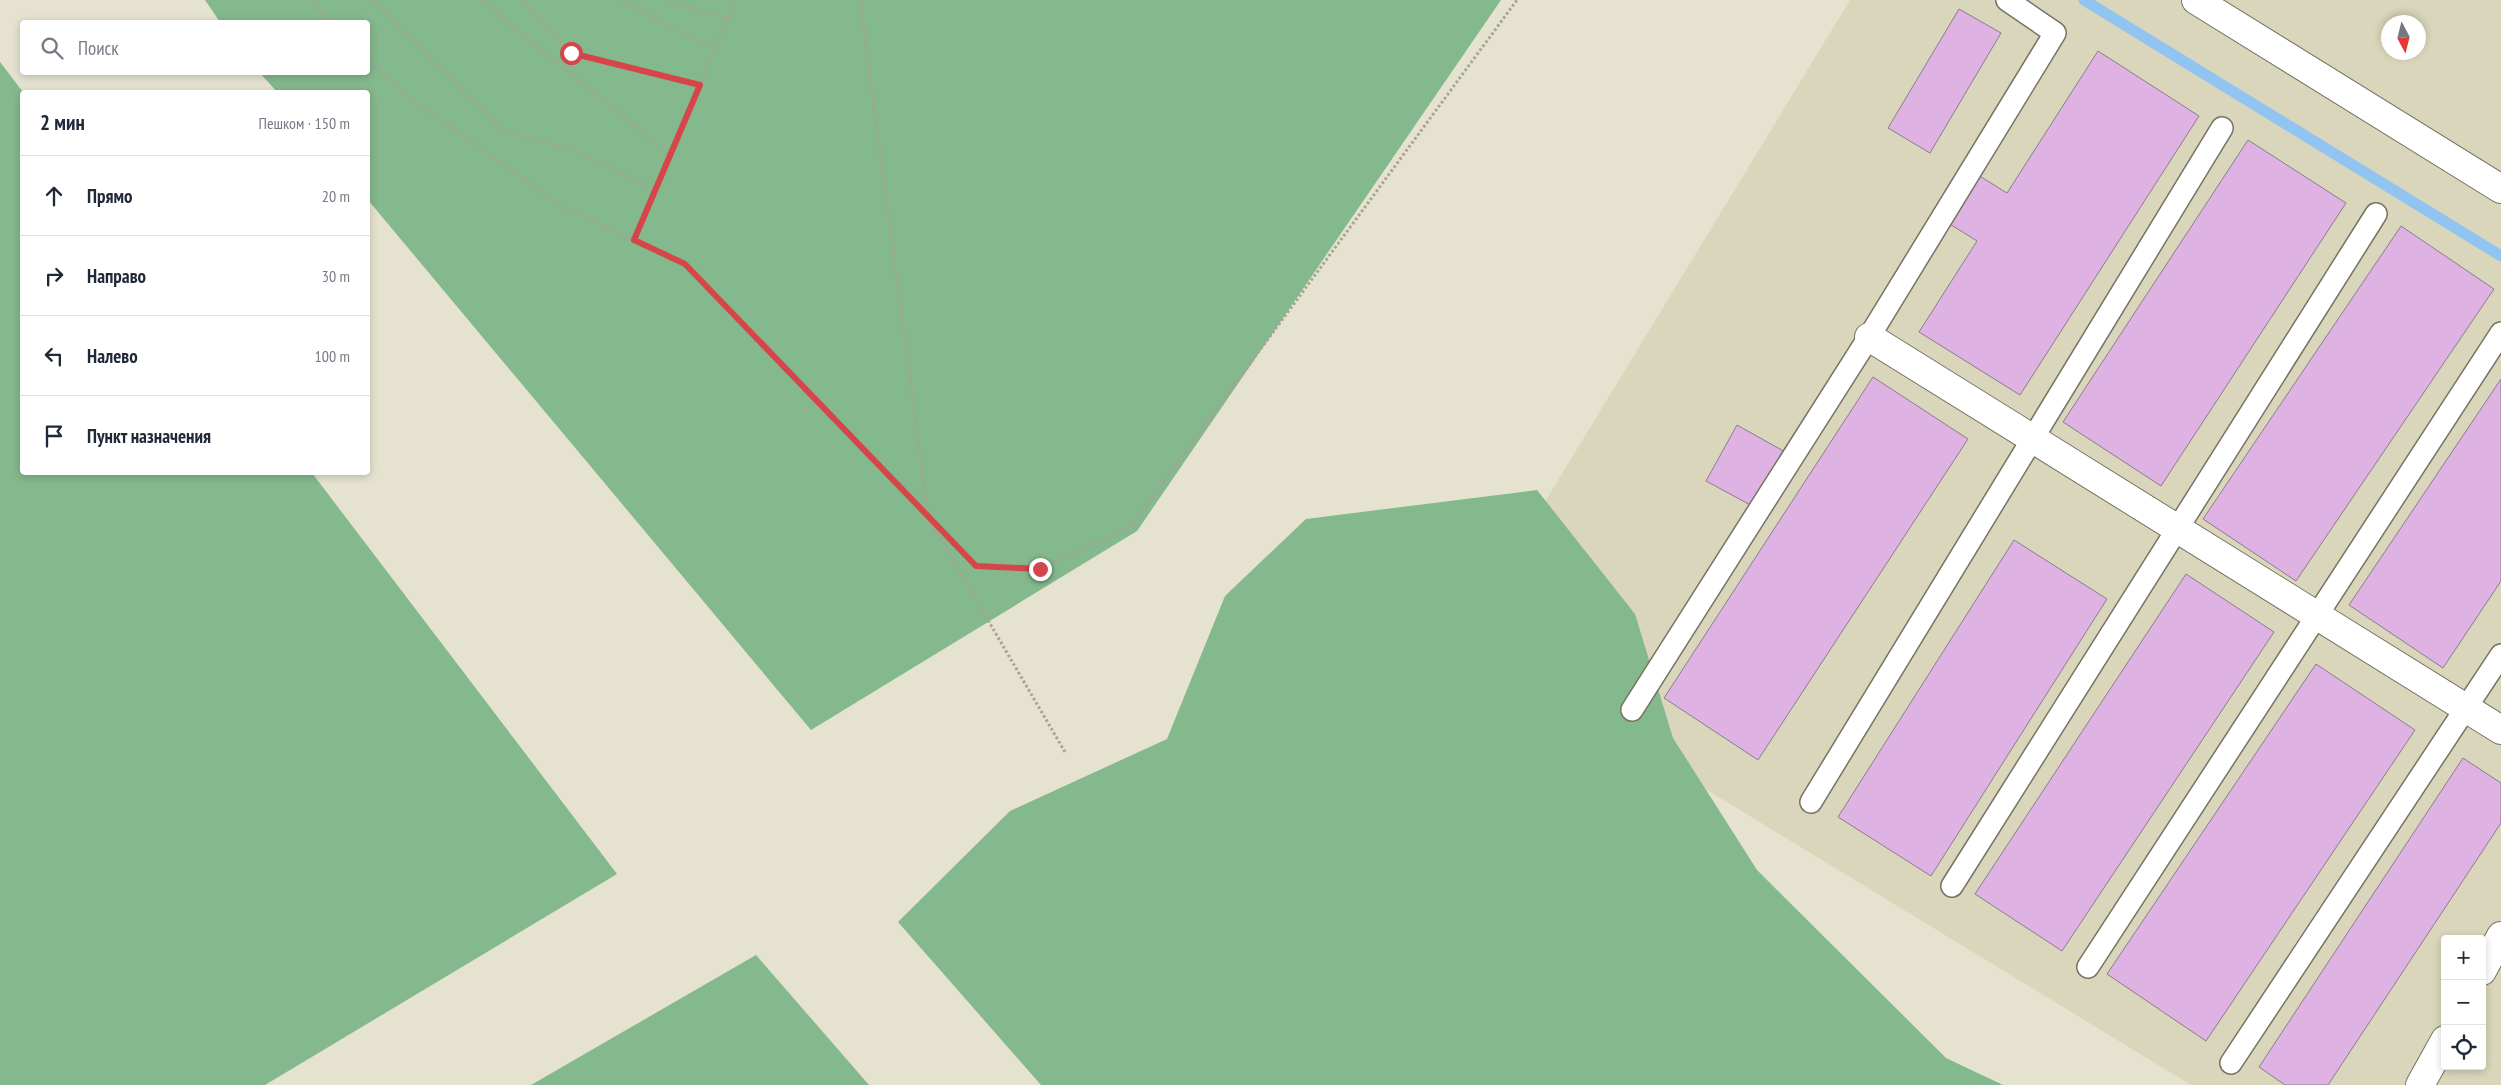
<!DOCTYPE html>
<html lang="ru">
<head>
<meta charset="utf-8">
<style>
  :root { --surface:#fff; --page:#f2f2f3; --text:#1f2937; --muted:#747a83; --line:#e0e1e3 }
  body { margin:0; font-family:"PT Sans Narrow",sans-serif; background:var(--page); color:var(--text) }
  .controls { position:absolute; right:15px; bottom:15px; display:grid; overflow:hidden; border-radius:5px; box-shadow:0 2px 8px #0003 }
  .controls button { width:45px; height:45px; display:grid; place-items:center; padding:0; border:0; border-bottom:1px solid var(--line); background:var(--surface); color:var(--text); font:25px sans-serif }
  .compass { position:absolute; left:2381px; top:15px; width:45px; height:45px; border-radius:50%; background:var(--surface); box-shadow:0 2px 8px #0003; rotate:173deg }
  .stop { position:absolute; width:15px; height:15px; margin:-11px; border:4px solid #d54549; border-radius:50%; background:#fff }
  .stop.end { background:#d54549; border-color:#fff; box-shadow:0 1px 5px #0008 }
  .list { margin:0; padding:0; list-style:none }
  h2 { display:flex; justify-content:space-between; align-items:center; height:65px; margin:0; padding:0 20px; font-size:21px }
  h2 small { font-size:16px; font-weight:400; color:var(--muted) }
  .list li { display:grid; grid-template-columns:32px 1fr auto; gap:15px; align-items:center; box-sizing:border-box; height:80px; padding:0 20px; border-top:1px solid var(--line) }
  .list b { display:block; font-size:19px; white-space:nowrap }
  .list em { font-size:16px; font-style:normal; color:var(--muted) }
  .icon { flex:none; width:28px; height:28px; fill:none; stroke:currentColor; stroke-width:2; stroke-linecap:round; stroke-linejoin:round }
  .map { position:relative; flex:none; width:2501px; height:1085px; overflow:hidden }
  .search { position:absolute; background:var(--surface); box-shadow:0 2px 8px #0003; left:20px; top:20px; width:350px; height:55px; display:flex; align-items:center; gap:12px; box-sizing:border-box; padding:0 18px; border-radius:5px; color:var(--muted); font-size:19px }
  .panel { position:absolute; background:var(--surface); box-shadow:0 2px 8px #0003; left:20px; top:90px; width:350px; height:385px; border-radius:5px }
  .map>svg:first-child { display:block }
  .built { fill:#dad6bb; fill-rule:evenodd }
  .forest { fill:#84b88d }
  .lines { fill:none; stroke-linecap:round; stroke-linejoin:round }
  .stream { stroke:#92c4f1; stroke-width:11 }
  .building { fill:#deb2e2; stroke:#8a7d8b }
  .service-casing { stroke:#767362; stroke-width:24 }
  .minor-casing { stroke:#767362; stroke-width:30 }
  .path { stroke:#a5a394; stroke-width:3; stroke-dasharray:2.5 2.5; stroke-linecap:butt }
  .service { stroke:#fff; stroke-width:21 }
  .minor { stroke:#fff; stroke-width:28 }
  .route { stroke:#d54549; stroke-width:6 }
</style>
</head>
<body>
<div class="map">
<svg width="2501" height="1085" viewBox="0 0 2501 1085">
  <rect width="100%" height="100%" fill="#e5e2cf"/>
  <path class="built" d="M1850,0H2501V1085H2191L1461,640ZM2388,22H2418V52H2388ZM2445,939H2482V1066H2445Z"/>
  <g class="forest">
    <path d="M205,0H1501L1137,531L811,730L368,200V92H277L260,73L368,72V22H220Z"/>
    <path d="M0,62L23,92L22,472L312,473L617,874L265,1085H0Z"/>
    <path d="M1537,490L1635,614L1673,738L1757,870L1946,1058L2003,1085H1041L898,922L1010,811L1167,739L1225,596L1306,519Z"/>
    <path d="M756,955L869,1085H531Z"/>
  </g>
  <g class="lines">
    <path class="stream" d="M2084,0L2501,256"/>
  </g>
  <g class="building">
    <path d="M1959,9L2001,33L1930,153L1888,128Z"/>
    <path d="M2098,51L2199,116L2020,395L1919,332L1977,241L1948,223L1978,175L2007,193Z"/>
    <path d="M2248,140L2346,203L2161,486L2063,422Z"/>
    <path d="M2401,226L2494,289L2296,581L2203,519Z"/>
    <path d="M1873,377L1968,439L1758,760L1664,698Z"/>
    <path d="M2501,379V581L2443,668L2349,605Z"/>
    <path d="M1737,425L1787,453L1756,508L1706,481Z"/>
    <path d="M2014,540L2107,599L1931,876L1838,817Z"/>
    <path d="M2186,574L2274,632L2062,951L1975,894Z"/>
    <path d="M2316,664L2415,730L2206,1041L2107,974Z"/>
    <path d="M2463,758L2501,783V823L2328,1085H2285L2259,1067Z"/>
  </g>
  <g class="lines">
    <defs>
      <g id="service">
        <path d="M1632,710L1869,337L2055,33L2007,0"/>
        <path d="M1811,802L2222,128"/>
        <path d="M1952,886L2376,214"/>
        <path d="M2088,967L2501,333"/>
        <path d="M2231,1063L2501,655"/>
      </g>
      <g id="minor">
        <path d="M2196,0L2501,189"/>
        <path d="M1869,337L2501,730"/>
        <path d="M2482,971L2501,936"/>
        <path d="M2420,1085L2445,1040"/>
      </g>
    </defs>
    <use href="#service" class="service-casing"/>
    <use href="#minor" class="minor-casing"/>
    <g class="path">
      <path d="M311,0L333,22"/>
      <path d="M373,0L504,131L576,151L655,190"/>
      <path d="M480,0L670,155"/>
      <path d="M522,0L571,53L700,85"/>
      <path d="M621,0L714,49"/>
      <path d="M669,0L672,3L728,18"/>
      <path d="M860,0L928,515"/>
      <path d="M368,57L408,97L563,207L685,264L976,566L1040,569L1130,527L1517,0"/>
      <path d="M634,239L736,0"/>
      <path d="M930,521L1065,752"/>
    </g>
    <use href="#service" class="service"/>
    <use href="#minor" class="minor"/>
  </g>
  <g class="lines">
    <path class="route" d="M571,53L700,85L634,240L685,264L976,566L1040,569"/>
  </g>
</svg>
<div class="controls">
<button>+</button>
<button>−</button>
<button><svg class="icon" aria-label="locate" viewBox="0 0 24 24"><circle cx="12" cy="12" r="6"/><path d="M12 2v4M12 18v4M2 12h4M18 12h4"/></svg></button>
</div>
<svg class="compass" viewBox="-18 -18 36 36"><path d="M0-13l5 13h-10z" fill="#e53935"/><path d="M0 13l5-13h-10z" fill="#747a83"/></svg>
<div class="stop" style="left:571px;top:53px"></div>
<div class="stop end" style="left:1040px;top:569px"></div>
<div class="search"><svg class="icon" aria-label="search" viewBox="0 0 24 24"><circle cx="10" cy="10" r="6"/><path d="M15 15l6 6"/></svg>Поиск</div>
<section class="panel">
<h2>2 мин<small>Пешком · 150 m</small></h2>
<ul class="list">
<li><svg class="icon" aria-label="ahead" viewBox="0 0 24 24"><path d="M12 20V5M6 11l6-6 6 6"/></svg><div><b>Прямо</b></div><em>20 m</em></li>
<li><svg class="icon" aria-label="right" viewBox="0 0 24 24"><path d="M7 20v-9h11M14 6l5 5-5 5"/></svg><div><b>Направо</b></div><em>30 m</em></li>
<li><svg class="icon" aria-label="left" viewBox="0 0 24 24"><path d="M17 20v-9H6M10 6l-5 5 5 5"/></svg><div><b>Налево</b></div><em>100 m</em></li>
<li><svg class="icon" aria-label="arrive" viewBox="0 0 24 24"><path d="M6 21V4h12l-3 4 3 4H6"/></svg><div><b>Пункт назначения</b></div></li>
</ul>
</section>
</div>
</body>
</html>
